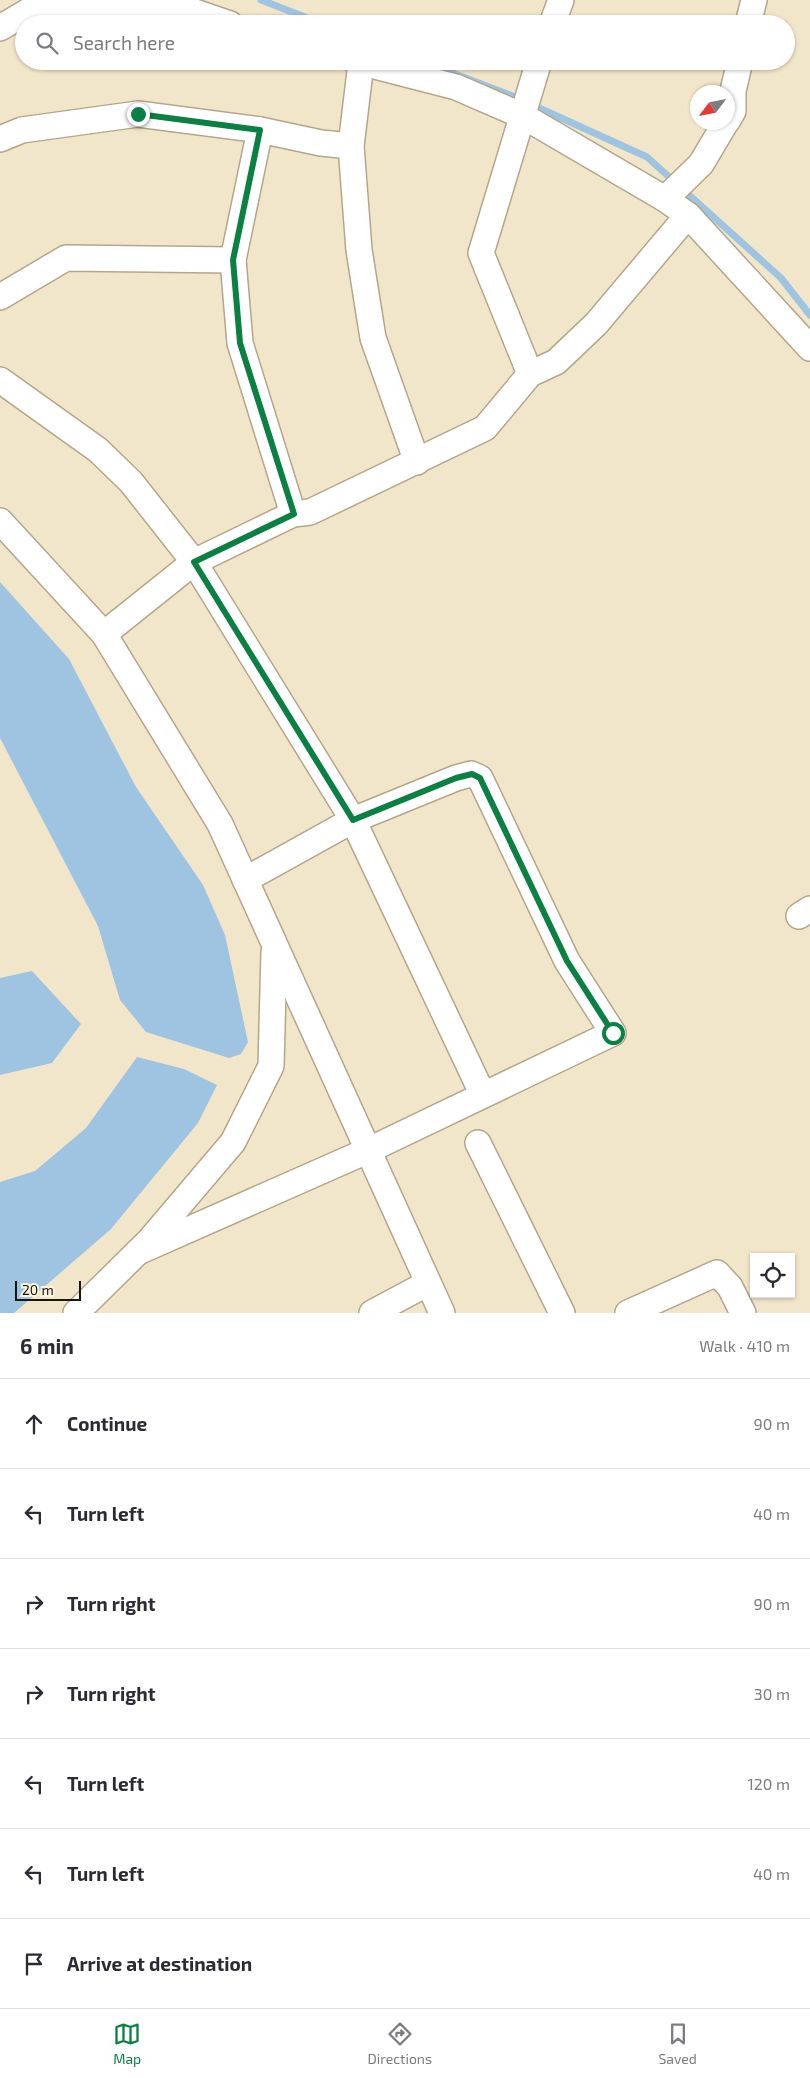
<!DOCTYPE html>
<html lang="en">
<head>
<meta charset="utf-8">
<style>
  :root { --surface:#fff; --page:#f2f2f3; --text:#2b2b33; --muted:#7c7c81; --line:#e1e1e2; --accent:#0b8043 }
  body { margin:0; font-family:"Exo 2",sans-serif; background:var(--page); color:var(--text) }
  .controls { position:absolute; right:15px; bottom:15px; display:grid; overflow:hidden; border-radius:0px; box-shadow:0 1px 4px #0004 }
  .controls button { width:45px; height:45px; display:grid; place-items:center; padding:0; border:0; border-bottom:1px solid var(--line); background:var(--surface); color:var(--text); font:25px sans-serif }
  .compass { position:absolute; left:690px; top:85px; width:45px; height:45px; border-radius:50%; background:var(--surface); box-shadow:0 1px 4px #0004; rotate:238deg }
  .scale { position:absolute; left:15px; bottom:12px; width:66px; box-sizing:border-box; padding-left:5px; border:2px solid #19150b; border-top:0; font-size:14px; line-height:18px; white-space:nowrap; color:#19150b; -webkit-text-stroke:4px #fdf4dd; paint-order:stroke }
  .stop { position:absolute; width:15px; height:15px; margin:-11px; border:4px solid #0b8043; border-radius:50%; background:#fff }
  .stop.end { background:#0b8043; border-color:#fff; box-shadow:0 1px 5px #0008 }
  .list { margin:0; padding:0; list-style:none }
  h2 { display:flex; justify-content:space-between; align-items:center; height:65px; margin:0; padding:0 20px; font-size:21px }
  h2 small { font-size:16px; font-weight:400; color:var(--muted) }
  .list li { display:grid; grid-template-columns:32px 1fr auto; gap:15px; align-items:center; box-sizing:border-box; height:90px; padding:0 20px; border-top:1px solid var(--line) }
  .list b { display:block; font-size:19px; white-space:nowrap }
  .list em { font-size:16px; font-style:normal; color:var(--muted) }
  .icon { flex:none; width:28px; height:28px; fill:none; stroke:currentColor; stroke-width:2; stroke-linecap:round; stroke-linejoin:round }
  .map { position:relative; flex:none; width:810px; height:1313px; overflow:hidden }
  .search { position:absolute; background:var(--surface); box-shadow:0 1px 4px #0004; left:15px; right:15px; top:15px; height:55px; display:flex; align-items:center; gap:12px; box-sizing:border-box; padding:0 18px; border-radius:28px; color:var(--muted); font-size:19px }
  .sheet { height:695px; background:var(--surface) }
  nav { display:flex; justify-content:space-around; align-items:center; box-sizing:border-box; height:70px; border-top:1px solid var(--line); background:var(--surface); font-size:14px; color:var(--muted) }
  nav a { display:grid; justify-items:center; gap:2px }
  nav .on { color:var(--accent) }
  .map>svg:first-child { display:block }
  .water { fill:#9ec4e2 }
  .lines { fill:none; stroke-linecap:round; stroke-linejoin:round }
  .stream { stroke:#9ec4e2; stroke-width:7 }
  .minor-casing { stroke:#b2a78c; stroke-width:28 }
  .minor { stroke:#fff; stroke-width:25 }
  .route { stroke:#0b8043; stroke-width:6 }
</style>
</head>
<body>
<div class="map">
<svg width="810" height="1313" viewBox="0 0 810 1313">
  <rect width="100%" height="100%" fill="#f2e6ca"/>
  <g class="water">
    <path d="M0,582L69,659L136,787L203,885L225,935L248,1042L241,1054L229,1058L146,1032L120,1000L98,926L0,738Z"/>
    <path d="M32,971L81,1024L52,1063L0,1075V978Z"/>
    <path d="M137,1057L184,1069L217,1085L198,1123L111,1229L14,1313H0V1182L35,1171L86,1128Z"/>
  </g>
  <g class="lines">
    <g class="stream">
      <path d="M261,0L323,24"/>
      <path d="M421,61L515,97L647,157L781,278L810,315"/>
    </g>
    <defs>
      <g id="minor">
        <path d="M552,24L561,0"/>
        <path d="M748,24L754,0"/>
        <path d="M0,28L42,3L163,7L195,12L230,24"/>
        <path d="M355,61L456,87L523,116L665,199L688,215L810,348"/>
        <path d="M361,63L351,146L359,250L373,338L417,462"/>
        <path d="M728,120L733,111V91L740,61"/>
        <path d="M260,130L233,260L240,343L293,514"/>
        <path d="M0,139L22,130L138,114L260,130L321,143L351,146"/>
        <path d="M665,199L701,164L726,122"/>
        <path d="M0,297L66,258L233,260"/>
        <path d="M530,374L481,253L539,61"/>
        <path d="M0,380L98,450L131,482L194,562L353,820L482,1093L479,1097"/>
        <path d="M0,521L104,634L220,824L442,1313"/>
        <path d="M104,634L194,562L293,514L310,512L485,428L530,374L556,362L596,324L688,215"/>
        <path d="M799,916L810,909"/>
        <path d="M478,1143L562,1313"/>
        <path d="M138,1252L369,1150L613,1033L567,961L480,778L471,774L456,778L353,820L245,880"/>
        <path d="M76,1313L149,1241L233,1142L271,1066L274,952"/>
        <path d="M372,1313L428,1283"/>
        <path d="M628,1313L717,1273L730,1287L743,1313"/>
      </g>
    </defs>
    <use href="#minor" class="minor-casing"/>
    <use href="#minor" class="minor"/>
  </g>
  <g class="lines">
    <path class="route" d="M138,114L260,130L233,260L240,343L294,514L194,562L353,820L456,778L472,774L480,778L567,961L613,1033"/>
  </g>
</svg>
<div class="controls">
<button><svg class="icon" aria-label="locate" viewBox="0 0 24 24"><circle cx="12" cy="12" r="6"/><path d="M12 2v4M12 18v4M2 12h4M18 12h4"/></svg></button>
</div>
<svg class="compass" viewBox="-18 -18 36 36"><path d="M0-13l5 13h-10z" fill="#e53935"/><path d="M0 13l5-13h-10z" fill="#7c7c81"/></svg>
<div class="scale">20 m</div>
<div class="stop" style="left:613px;top:1033px"></div>
<div class="stop end" style="left:138px;top:114px"></div>
<div class="search"><svg class="icon" aria-label="search" viewBox="0 0 24 24"><circle cx="10" cy="10" r="6"/><path d="M15 15l6 6"/></svg>Search here</div>
</div>
<section class="sheet">
<h2>6 min<small>Walk · 410 m</small></h2>
<ul class="list">
<li><svg class="icon" aria-label="ahead" viewBox="0 0 24 24"><path d="M12 20V5M6 11l6-6 6 6"/></svg><div><b>Continue</b></div><em>90 m</em></li>
<li><svg class="icon" aria-label="left" viewBox="0 0 24 24"><path d="M17 20v-9H6M10 6l-5 5 5 5"/></svg><div><b>Turn left</b></div><em>40 m</em></li>
<li><svg class="icon" aria-label="right" viewBox="0 0 24 24"><path d="M7 20v-9h11M14 6l5 5-5 5"/></svg><div><b>Turn right</b></div><em>90 m</em></li>
<li><svg class="icon" aria-label="right" viewBox="0 0 24 24"><path d="M7 20v-9h11M14 6l5 5-5 5"/></svg><div><b>Turn right</b></div><em>30 m</em></li>
<li><svg class="icon" aria-label="left" viewBox="0 0 24 24"><path d="M17 20v-9H6M10 6l-5 5 5 5"/></svg><div><b>Turn left</b></div><em>120 m</em></li>
<li><svg class="icon" aria-label="left" viewBox="0 0 24 24"><path d="M17 20v-9H6M10 6l-5 5 5 5"/></svg><div><b>Turn left</b></div><em>40 m</em></li>
<li><svg class="icon" aria-label="arrive" viewBox="0 0 24 24"><path d="M6 21V4h12l-3 4 3 4H6"/></svg><div><b>Arrive at destination</b></div></li>
</ul>
</section>
<nav>
<a class="on"><svg class="icon" aria-label="map" viewBox="0 0 24 24"><path d="M3 6l6-2 6 2 6-2v14l-6 2-6-2-6 2zM9 4v14M15 6v14"/></svg>Map</a>
<a><svg class="icon" aria-label="directions" viewBox="0 0 24 24"><path d="M12 3l9 9-9 9-9-9zM9 14v-3h6M13 9l2 2-2 2"/></svg>Directions</a>
<a><svg class="icon" aria-label="saved" viewBox="0 0 24 24"><path d="M7 4h10v16l-5-4-5 4z"/></svg>Saved</a>
</nav>
</body>
</html>
